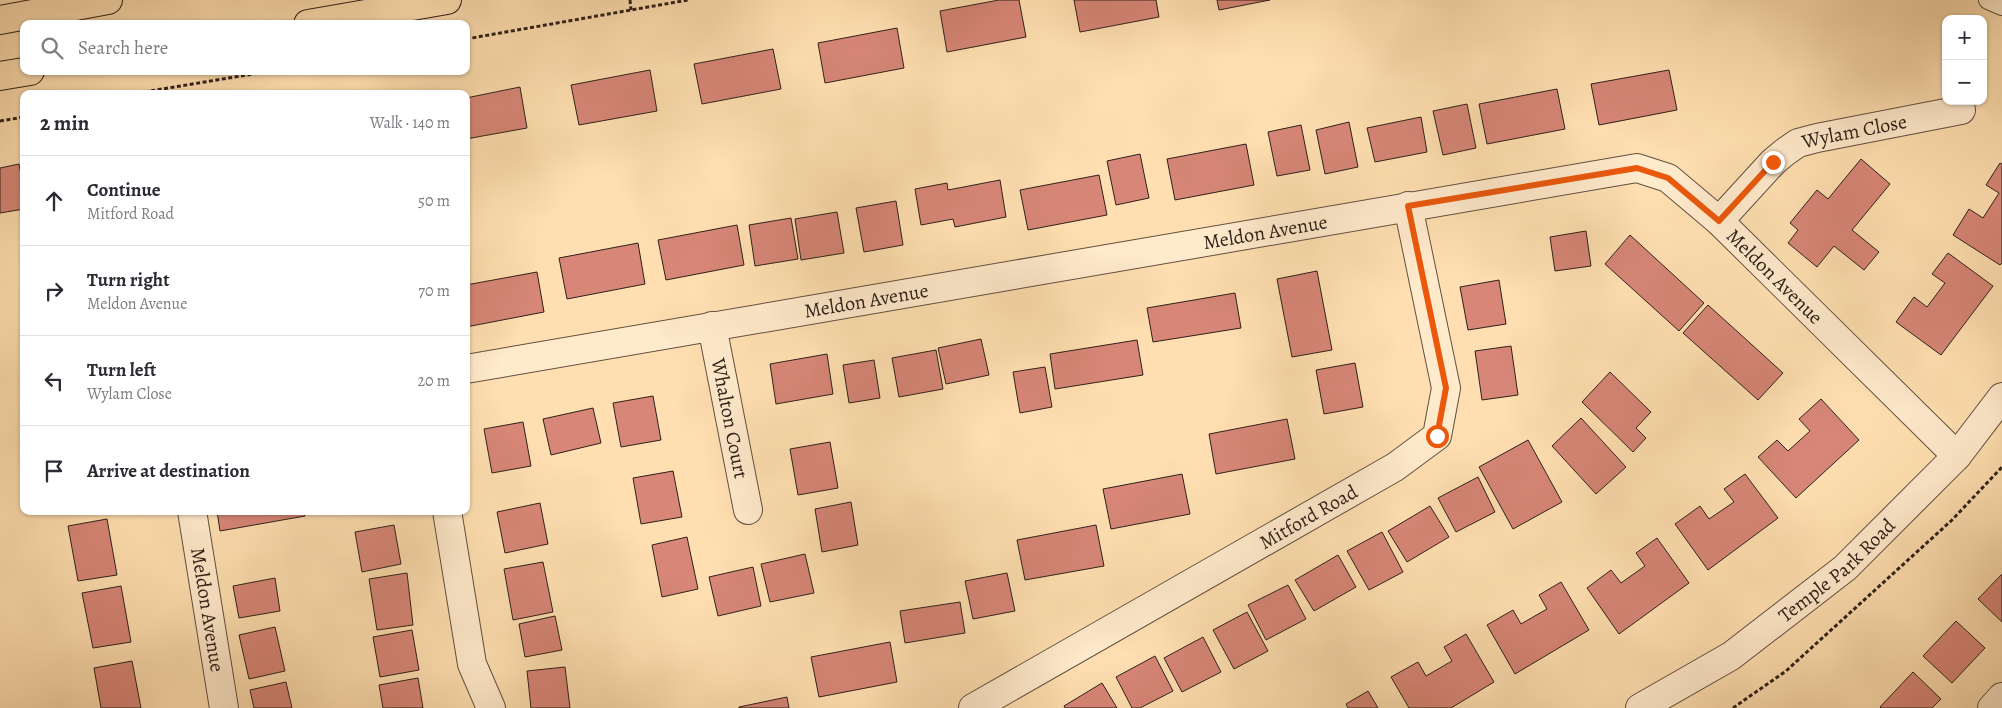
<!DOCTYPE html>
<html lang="en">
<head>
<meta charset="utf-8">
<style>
  :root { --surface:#fff; --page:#f2f2f3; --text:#2b2b33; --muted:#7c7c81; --line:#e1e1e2 }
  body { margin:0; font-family:Alegreya,serif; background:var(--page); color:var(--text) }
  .controls { position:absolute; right:15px; top:15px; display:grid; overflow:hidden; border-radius:10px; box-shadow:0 1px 4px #0004 }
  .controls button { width:45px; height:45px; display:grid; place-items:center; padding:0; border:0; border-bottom:1px solid var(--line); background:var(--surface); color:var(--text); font:25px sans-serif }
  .stop { position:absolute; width:15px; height:15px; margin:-11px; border:4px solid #ea580c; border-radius:50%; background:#fff }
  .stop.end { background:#ea580c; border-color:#fff; box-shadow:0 1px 5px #0008 }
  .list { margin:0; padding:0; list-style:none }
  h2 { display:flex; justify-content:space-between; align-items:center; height:65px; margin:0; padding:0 20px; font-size:21px }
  h2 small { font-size:16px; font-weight:400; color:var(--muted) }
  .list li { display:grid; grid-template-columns:32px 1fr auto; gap:15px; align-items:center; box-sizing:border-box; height:90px; padding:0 20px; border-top:1px solid var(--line) }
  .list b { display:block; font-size:19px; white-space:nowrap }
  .list p { margin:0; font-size:16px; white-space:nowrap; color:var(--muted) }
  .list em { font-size:16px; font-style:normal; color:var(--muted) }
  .icon { flex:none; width:28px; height:28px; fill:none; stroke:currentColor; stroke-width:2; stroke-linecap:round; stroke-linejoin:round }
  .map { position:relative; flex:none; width:2002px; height:708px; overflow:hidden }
  .search { position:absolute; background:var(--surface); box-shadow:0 1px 4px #0004; left:20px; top:20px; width:450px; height:55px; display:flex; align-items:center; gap:12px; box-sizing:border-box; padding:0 18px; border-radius:10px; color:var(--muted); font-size:19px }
  .panel { position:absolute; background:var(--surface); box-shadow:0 1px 4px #0004; left:20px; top:90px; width:450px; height:425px; border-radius:10px }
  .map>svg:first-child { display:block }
  .building { fill:#d78677; stroke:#2e2119 }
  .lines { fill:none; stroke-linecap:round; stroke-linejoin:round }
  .service-casing { stroke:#62503f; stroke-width:20 }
  .minor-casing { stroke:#62503f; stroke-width:30 }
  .tertiary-casing { stroke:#62503f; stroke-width:30 }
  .primary-casing { stroke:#2e2119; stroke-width:30 }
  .path { stroke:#2e2119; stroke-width:3; stroke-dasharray:4 2.5; stroke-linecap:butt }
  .service { stroke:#ffeacc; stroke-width:18 }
  .minor { stroke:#ffeacc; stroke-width:28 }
  .tertiary { stroke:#ffeacc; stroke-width:28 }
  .primary { stroke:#ffdfb1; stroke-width:28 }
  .route { stroke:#ea580c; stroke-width:6 }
  .labels { text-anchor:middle; stroke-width:4.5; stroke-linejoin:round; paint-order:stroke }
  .street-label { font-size:20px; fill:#2e2119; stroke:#ffeacc }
</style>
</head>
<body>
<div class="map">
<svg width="2002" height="708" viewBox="0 0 2002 708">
  <rect width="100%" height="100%" fill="#ffdfb1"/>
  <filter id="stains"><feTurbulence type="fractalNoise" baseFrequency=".004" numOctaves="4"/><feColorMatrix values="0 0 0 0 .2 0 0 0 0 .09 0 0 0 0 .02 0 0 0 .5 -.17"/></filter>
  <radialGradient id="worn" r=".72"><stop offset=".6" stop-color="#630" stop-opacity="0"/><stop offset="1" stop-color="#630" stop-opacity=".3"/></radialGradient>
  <g class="building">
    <path d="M999,0H1019L1026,37L947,52L940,11Z"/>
    <path d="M1074,0H1156L1159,17L1080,32Z"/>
    <path d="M1217,0H1270L1219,10Z"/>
    <path d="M897,28L904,68L825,83L818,43Z"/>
    <path d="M773,49L781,89L702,104L694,64Z"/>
    <path d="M650,70L657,111L579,125L571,85Z"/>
    <path d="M1669,70L1677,110L1599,125L1591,84Z"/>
    <path d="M520,87L527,128L466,139V98Z"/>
    <path d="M1557,89L1565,129L1487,144L1479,104Z"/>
    <path d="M1467,104L1476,148L1443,155L1433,111Z"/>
    <path d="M1421,117L1427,152L1375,162L1367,128Z"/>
    <path d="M1349,122L1358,167L1325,174L1316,130Z"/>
    <path d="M1301,125L1310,170L1277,176L1268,132Z"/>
    <path d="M1246,144L1254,185L1175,200L1167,159Z"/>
    <path d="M1140,154L1149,198L1116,205L1107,161Z"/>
    <path d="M1861,159L1890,184L1852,230L1879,252L1864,270L1834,246L1817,267L1788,243L1798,230L1790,223L1817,190L1828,199Z"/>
    <path d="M2000,163L2002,164V263L2000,265L1953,235L1969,209L1983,218L1999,193L1986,185Z"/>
    <path d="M19,164L24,190V209L0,213V168Z"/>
    <path d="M1099,175L1107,215L1028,230L1020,190Z"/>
    <path d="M1000,180L1006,217L955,227L953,219L921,225L915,189L947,183L948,190Z"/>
    <path d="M896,201L903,245L864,252L856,208Z"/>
    <path d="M837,212L844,253L801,260L795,219Z"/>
    <path d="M791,218L798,259L755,266L749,225Z"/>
    <path d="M737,225L744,265L666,280L658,240Z"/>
    <path d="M1586,231L1591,266L1555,271L1550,237Z"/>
    <path d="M1630,235L1704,303L1679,331L1605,264Z"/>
    <path d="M638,243L645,284L567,299L559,258Z"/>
    <path d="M1948,253L1993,286L1941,355L1896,322L1914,297L1927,307L1945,283L1932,274Z"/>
    <path d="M1317,271L1332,350L1292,357L1277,279Z"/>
    <path d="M537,272L544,312L466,327V285Z"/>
    <path d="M1499,280L1506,324L1468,330L1460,287Z"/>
    <path d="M1235,293L1241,328L1153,342L1147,308Z"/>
    <path d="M1708,305L1783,373L1758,400L1683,333Z"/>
    <path d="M981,339L989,375L946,384L938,348Z"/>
    <path d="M1137,340L1143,375L1055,389L1050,354Z"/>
    <path d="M1511,346L1518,395L1482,400L1475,351Z"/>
    <path d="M936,350L943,389L899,397L892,358Z"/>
    <path d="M827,354L833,394L776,404L770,364Z"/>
    <path d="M874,360L880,398L849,403L843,365Z"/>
    <path d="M1355,363L1363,407L1324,414L1316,370Z"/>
    <path d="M1045,367L1052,407L1020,413L1013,372Z"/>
    <path d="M1610,372L1651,412L1636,428L1646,438L1633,452L1582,402Z"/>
    <path d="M653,396L661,440L621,447L613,403Z"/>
    <path d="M1821,399L1859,440L1796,498L1758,457L1777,440L1788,451L1810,431L1799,419Z"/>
    <path d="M593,408L601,443L551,455L543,419Z"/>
    <path d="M1581,418L1626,467L1596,494L1552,446Z"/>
    <path d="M1287,419L1295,459L1216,474L1209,434Z"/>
    <path d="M523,422L531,466L492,473L484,429Z"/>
    <path d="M1528,440L1562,502L1513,529L1479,467Z"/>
    <path d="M830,442L838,488L798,495L790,449Z"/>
    <path d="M673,471L682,517L641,524L633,478Z"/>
    <path d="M1182,474L1190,514L1111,529L1103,489Z"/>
    <path d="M1745,474L1778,518L1708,570L1675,524L1700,506L1709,519L1734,502L1724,489Z"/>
    <path d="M1478,477L1495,512L1456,532L1438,498Z"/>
    <path d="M851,502L858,545L822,552L815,509Z"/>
    <path d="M540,503L548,544L505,553L497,512Z"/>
    <path d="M1430,506L1449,537L1407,562L1388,531Z"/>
    <path d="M217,511H304L305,516L220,531Z"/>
    <path d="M107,519L117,575L78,581L68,526Z"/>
    <path d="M394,525L401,564L362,572L355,532Z"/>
    <path d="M1096,525L1104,566L1025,580L1017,540Z"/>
    <path d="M1382,532L1403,572L1369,590L1347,551Z"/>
    <path d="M687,537L698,589L662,597L652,545Z"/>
    <path d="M1657,538L1689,583L1619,634L1587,588L1611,570L1621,583L1645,566L1636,553Z"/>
    <path d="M805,554L814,593L770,602L761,564Z"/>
    <path d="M1338,555L1356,587L1314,611L1295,580Z"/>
    <path d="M543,562L553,612L513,620L504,569Z"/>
    <path d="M753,567L761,606L718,616L709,577Z"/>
    <path d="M407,573L413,625L377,630L369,579Z"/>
    <path d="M1007,573L1015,611L973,619L965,581Z"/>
    <path d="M2002,574V622L1978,599Z"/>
    <path d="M275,578L280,611L239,618L233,586Z"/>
    <path d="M1561,582L1589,630L1515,674L1487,625L1513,610L1521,624L1547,609L1539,595Z"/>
    <path d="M1288,585L1306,619L1266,640L1248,605Z"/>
    <path d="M121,586L131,642L93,648L82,593Z"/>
    <path d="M960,602L965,633L905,643L900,611Z"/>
    <path d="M1247,612L1268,651L1234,669L1213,630Z"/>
    <path d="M555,616L562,650L525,657L519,624Z"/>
    <path d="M1956,621L1985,648L1952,683L1923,656Z"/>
    <path d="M275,627L285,671L249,679L239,635Z"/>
    <path d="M412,630L419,670L380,677L373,637Z"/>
    <path d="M1466,634L1494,682L1451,708H1409L1391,677L1418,662L1426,676L1452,661L1444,647Z"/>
    <path d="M1203,637L1221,672L1182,692L1164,658Z"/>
    <path d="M890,642L897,682L819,697L811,657Z"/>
    <path d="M1155,656L1173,691L1140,708H1132L1116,677Z"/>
    <path d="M132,661L141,708H101L94,668Z"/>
    <path d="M565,667L570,708H531L527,671Z"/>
    <path d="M1913,672L1941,699L1932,708H1881L1880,707Z"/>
    <path d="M418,678L423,708H383L379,685Z"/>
    <path d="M286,682L292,708H254L250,690Z"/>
    <path d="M1102,683L1117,708H1065L1064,706Z"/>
    <path d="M1368,691L1378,708H1348L1346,704Z"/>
    <path d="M787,697L789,708H739V707Z"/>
  </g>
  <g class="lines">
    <defs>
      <path id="service" d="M1988,0L2002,6"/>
      <g id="minor">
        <path id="s1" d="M1719,221L1773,162L1785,152L1798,143L1817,138L1961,110"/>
        <path id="s2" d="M712,326L748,510"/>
        <path id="s3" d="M466,369L1637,168L1668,178L1719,221L1957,456"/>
        <path id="s4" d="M192,511L224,708"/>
        <path d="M447,511L472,664L491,708"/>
        <path id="s5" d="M973,708L1395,467L1437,436L1446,388L1408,206"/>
        <path d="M1992,708L2002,697"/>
      </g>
      <g id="tertiary">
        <path id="s6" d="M1640,708L1731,656L1845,568L1957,456L2002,397"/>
      </g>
      <g id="primary">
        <path d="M0,20L108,0"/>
        <path d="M308,24L447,0"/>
        <path d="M0,76L30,71"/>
      </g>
    </defs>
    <use href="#service" class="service-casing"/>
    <use href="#minor" class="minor-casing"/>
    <use href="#tertiary" class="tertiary-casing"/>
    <use href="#primary" class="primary-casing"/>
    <g class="path">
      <path d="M630,0L631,10"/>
      <path d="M466,39L688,0"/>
      <path d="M132,94L271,71"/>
      <path d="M0,121L24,117"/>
      <path d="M1733,708L1786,671L1952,520L2002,467"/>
    </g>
    <use href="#service" class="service"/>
    <use href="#minor" class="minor"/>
    <use href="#tertiary" class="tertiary"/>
    <use href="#primary" class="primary"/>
  </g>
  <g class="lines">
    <path class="route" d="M1437,436L1446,388L1408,206L1637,168L1668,178L1719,221L1773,162"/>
  </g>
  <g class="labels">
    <g class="street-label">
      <text dy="7" stroke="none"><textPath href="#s1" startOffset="169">Wylam Close</textPath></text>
      <text dy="7" stroke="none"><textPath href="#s3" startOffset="811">Meldon Avenue</textPath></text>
      <text dy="7" stroke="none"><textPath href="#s3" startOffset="1366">Meldon Avenue</textPath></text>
      <text dy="7" stroke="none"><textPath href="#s3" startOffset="406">Meldon Avenue</textPath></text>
      <text dy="7" stroke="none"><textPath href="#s2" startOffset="94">Whalton Court</textPath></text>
      <text dy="7" stroke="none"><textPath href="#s5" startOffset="386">Mitford Road</textPath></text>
      <text dy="7" stroke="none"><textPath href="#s6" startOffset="241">Temple Park Road</textPath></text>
      <text dy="7" stroke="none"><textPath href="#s4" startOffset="100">Meldon Avenue</textPath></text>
    </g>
  </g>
  <rect width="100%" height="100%" filter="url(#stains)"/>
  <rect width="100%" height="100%" fill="url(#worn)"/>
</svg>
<div class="controls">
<button>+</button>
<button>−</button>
</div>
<div class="stop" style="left:1437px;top:436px"></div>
<div class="stop end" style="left:1773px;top:162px"></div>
<div class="search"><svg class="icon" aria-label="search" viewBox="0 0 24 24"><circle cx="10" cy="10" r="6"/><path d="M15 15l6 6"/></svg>Search here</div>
<section class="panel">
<h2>2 min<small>Walk · 140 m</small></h2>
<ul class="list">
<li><svg class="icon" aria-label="ahead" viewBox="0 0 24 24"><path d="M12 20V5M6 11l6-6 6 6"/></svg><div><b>Continue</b><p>Mitford Road</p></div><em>50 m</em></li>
<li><svg class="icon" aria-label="right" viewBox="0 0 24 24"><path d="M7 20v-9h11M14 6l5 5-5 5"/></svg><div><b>Turn right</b><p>Meldon Avenue</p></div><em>70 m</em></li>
<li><svg class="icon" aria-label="left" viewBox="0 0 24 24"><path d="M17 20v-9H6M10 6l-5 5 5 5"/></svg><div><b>Turn left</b><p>Wylam Close</p></div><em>20 m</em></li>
<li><svg class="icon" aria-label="arrive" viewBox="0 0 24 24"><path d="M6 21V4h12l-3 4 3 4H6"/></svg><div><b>Arrive at destination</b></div></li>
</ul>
</section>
</div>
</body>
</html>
